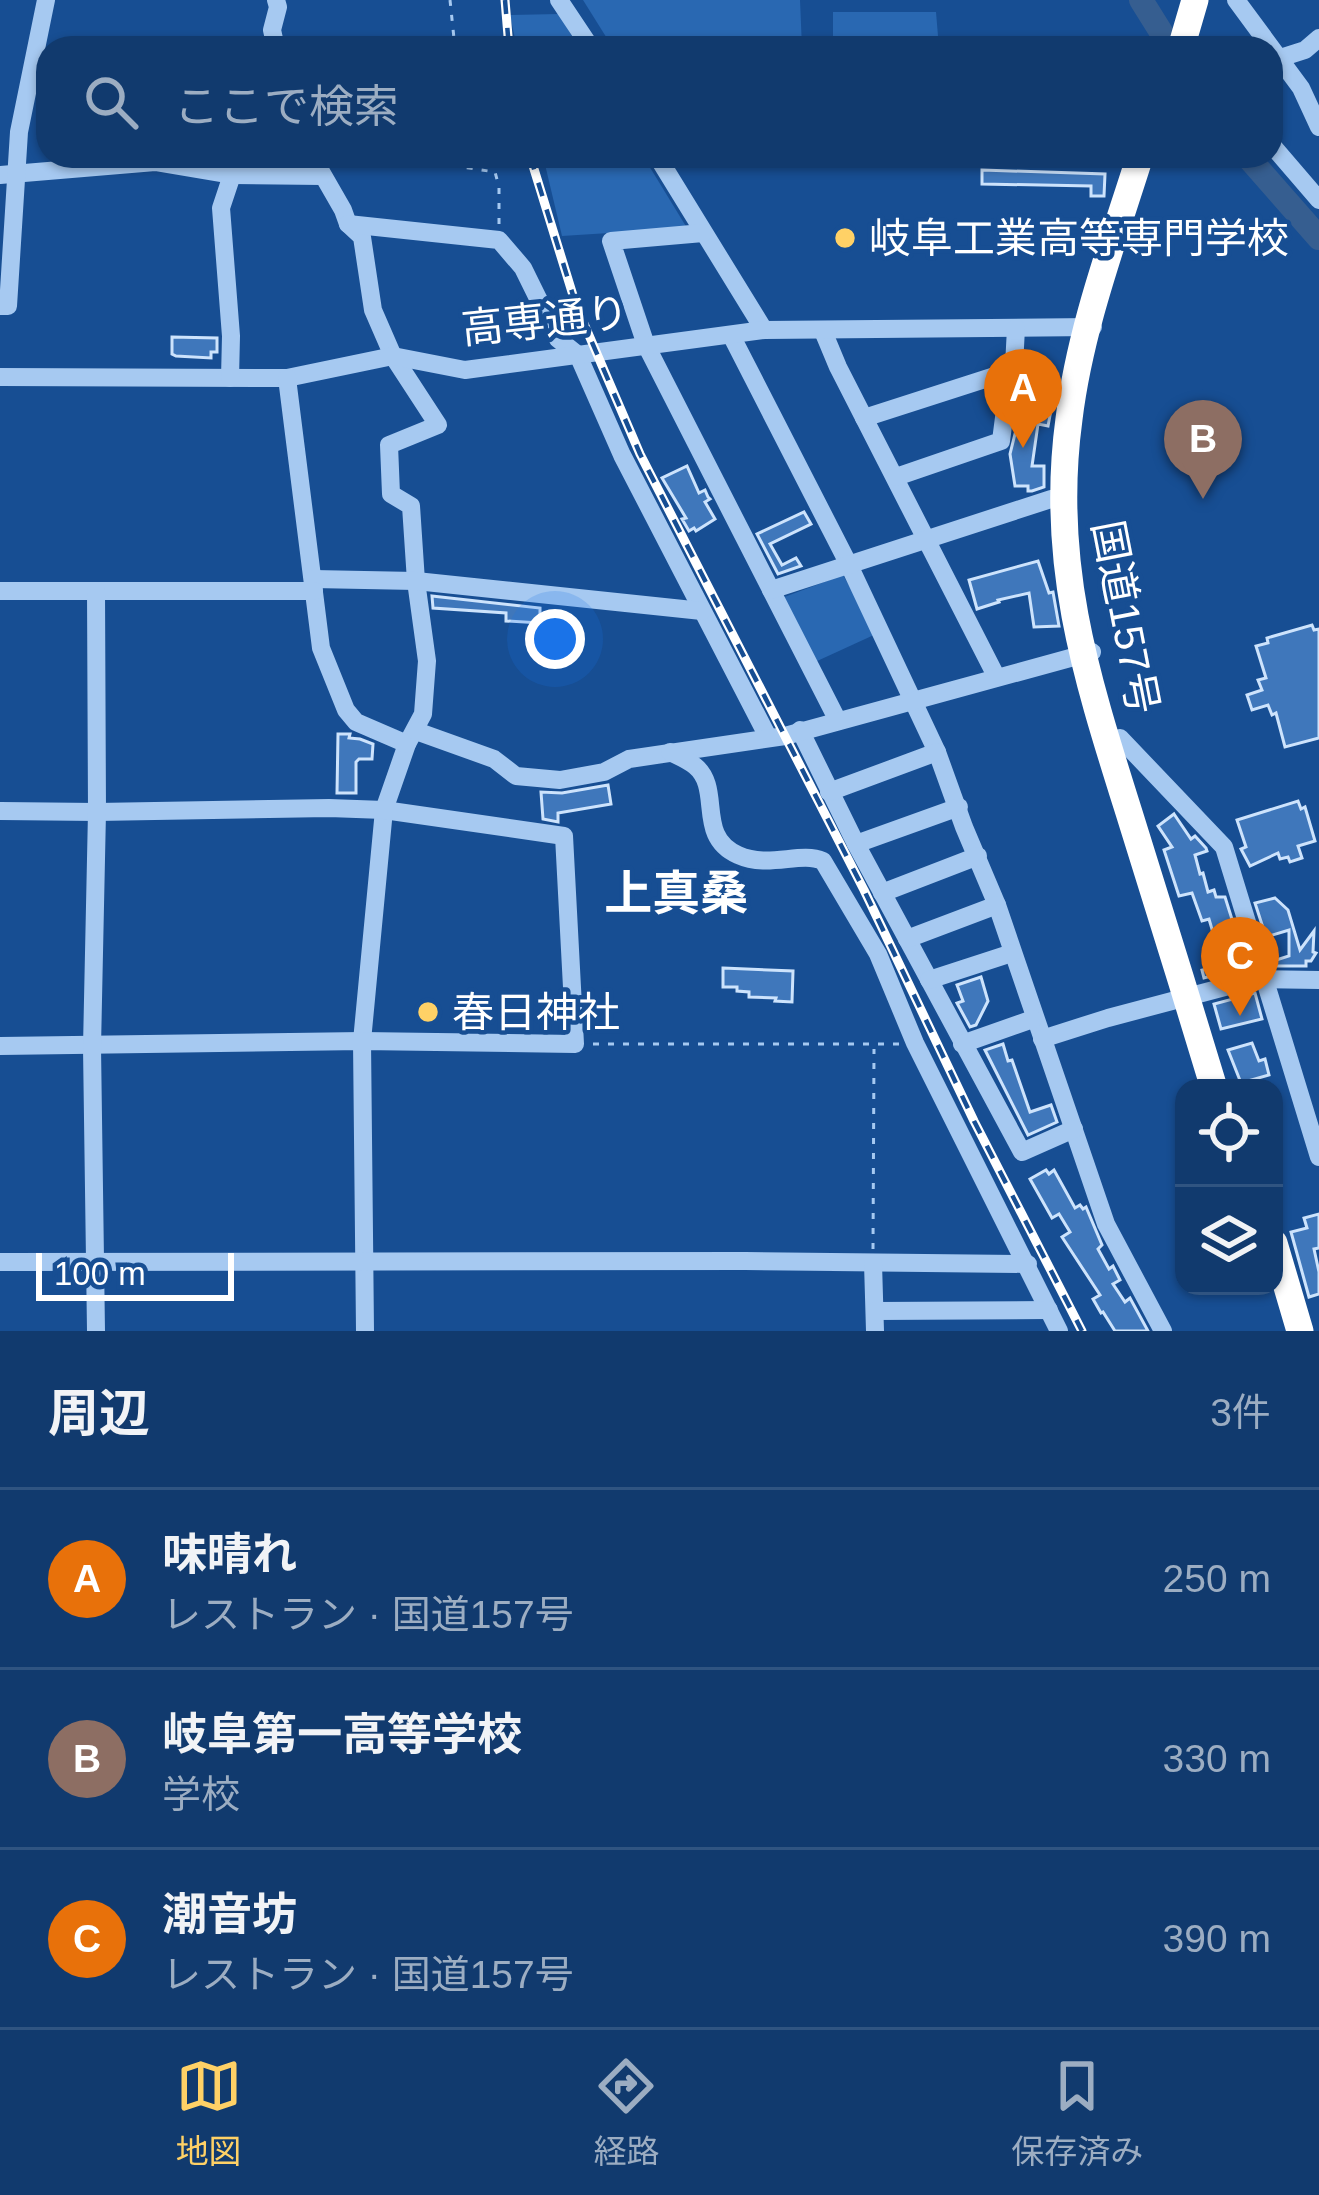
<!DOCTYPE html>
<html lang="ja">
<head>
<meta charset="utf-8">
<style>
  :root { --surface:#113a6e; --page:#1e4576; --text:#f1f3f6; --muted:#9cadc2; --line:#305481; --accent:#ffd166 }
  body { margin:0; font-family:Helvetica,"Noto Sans JP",sans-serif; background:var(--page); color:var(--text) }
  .controls { position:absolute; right:36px; bottom:36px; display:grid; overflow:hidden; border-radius:24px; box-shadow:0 3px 9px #0004 }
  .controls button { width:108px; height:108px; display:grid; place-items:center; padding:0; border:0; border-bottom:3px solid var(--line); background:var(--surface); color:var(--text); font:60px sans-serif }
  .scale { position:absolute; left:36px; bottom:30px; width:198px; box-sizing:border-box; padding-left:12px; border:6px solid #fff; border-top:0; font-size:33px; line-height:42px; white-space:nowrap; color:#fff; -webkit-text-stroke:9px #174e93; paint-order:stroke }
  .you { position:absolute; left:555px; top:639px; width:42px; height:42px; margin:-30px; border:9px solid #fff; border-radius:50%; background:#1a73e8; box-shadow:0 0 0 18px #1a73e833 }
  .badge { display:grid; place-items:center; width:78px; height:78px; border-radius:50%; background:var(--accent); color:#fff; font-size:39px; font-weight:700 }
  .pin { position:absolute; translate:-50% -99px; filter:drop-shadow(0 3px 6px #0008) }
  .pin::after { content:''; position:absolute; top:63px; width:42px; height:36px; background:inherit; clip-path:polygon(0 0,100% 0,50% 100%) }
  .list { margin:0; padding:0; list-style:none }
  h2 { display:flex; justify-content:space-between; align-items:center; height:156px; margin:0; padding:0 48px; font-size:51px }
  h2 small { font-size:39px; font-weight:400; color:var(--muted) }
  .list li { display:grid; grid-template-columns:78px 1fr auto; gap:36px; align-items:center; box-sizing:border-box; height:180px; padding:0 48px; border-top:3px solid var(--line) }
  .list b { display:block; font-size:45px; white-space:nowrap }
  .list p { margin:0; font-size:39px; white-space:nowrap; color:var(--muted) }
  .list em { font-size:39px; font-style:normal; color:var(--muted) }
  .icon { flex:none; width:66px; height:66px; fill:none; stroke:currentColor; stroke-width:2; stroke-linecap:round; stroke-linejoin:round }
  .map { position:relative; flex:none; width:1319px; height:1331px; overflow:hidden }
  .search { position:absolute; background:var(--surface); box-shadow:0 3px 9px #0004; left:36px; right:36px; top:36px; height:132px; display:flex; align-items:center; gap:30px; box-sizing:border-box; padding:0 42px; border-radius:36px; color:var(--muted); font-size:45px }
  .sheet { height:696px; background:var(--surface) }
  nav { display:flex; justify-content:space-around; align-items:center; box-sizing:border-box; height:168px; border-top:3px solid var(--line); background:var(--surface); font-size:33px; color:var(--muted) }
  nav a { display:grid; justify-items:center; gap:6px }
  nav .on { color:var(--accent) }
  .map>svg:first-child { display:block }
  .green { fill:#2968b2 }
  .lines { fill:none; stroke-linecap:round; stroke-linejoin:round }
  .river { stroke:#365e90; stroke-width:24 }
  .building { fill:#3f77bb; stroke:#cde3fc; stroke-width:3 }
  .path { stroke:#a6c9f1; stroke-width:3; stroke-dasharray:6 9; stroke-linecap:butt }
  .minor { stroke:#a6c9f1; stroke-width:18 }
  .highway { stroke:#fff; stroke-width:27 }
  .rail-casing { stroke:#fff; stroke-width:9 }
  .rail { stroke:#174e93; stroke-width:4.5; stroke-dasharray:14; stroke-linecap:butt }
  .poi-dot { fill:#ffd166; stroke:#174e93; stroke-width:4.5 }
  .labels { text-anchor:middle; stroke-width:9; stroke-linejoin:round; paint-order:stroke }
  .poi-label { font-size:42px; fill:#fff; stroke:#174e93; text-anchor:start }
  .street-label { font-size:42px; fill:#fff; stroke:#174e93 }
  .quarter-label { font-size:48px; font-weight:bold; fill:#fff; stroke:#174e93 }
</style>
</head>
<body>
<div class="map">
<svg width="1319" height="1331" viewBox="0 0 1319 1331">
  <rect width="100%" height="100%" fill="#174e93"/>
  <g class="green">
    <path d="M583,0H800L802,48H613Z"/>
    <path d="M833,12H936L939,48H833Z"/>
    <path d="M559,14L579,48H517L510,15Z"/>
    <path d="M543,156H643L687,228L562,236Z"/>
    <path d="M843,575L876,634L815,662L779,599Z"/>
  </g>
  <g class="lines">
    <g class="river">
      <path d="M1141,0L1171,48"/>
      <path d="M1247,156L1319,238"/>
    </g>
  </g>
  <g class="building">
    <path d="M982,170L1105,174L1104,196H1091V186L982,184Z"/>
    <path d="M172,337L217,338V352H211V358L176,356L172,354Z"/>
    <path d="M1028,401L1052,405L1048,426L1038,424L1032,466H1044V487L1032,491H1028V486H1015L1010,454L1016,430L1023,431Z"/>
    <path d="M687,466L699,493L705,490L708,497L710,499L705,502L715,519L696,531L694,528L689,531L682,519L686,518L662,478Z"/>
    <path d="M804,512L811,524L770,544L782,565L796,558L801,566L778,574L757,534Z"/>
    <path d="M1038,561L1049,593L1053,592L1059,626L1034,627L1029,593L998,600L999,602L977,609L969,580Z"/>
    <path d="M432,596L540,608V623L506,621V613L433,608Z"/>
    <path d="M1312,625L1314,630L1319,629V738L1285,747L1276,713L1272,715L1268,705L1252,710L1247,695L1262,690L1258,680L1266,678L1256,646L1268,643L1267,638Z"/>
    <path d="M338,734H350L349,738L360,739L373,744L372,759H359L356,762V793H337Z"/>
    <path d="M608,785L611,804L558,813V822L543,819L541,792L562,793Z"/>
    <path d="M1298,801L1301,809L1305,807L1315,841L1298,846L1302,858L1290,862L1288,857L1280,859L1278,853L1250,866L1241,849L1246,847L1237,820Z"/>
    <path d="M1174,814L1191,839L1195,836L1206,848L1207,851L1195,855L1200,874L1203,873L1208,892L1214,890L1216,897H1225L1247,967L1204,978L1202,970L1228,964L1218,934L1214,936L1209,919L1202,921L1192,893L1179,896L1164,850L1172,847L1158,826Z"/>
    <path d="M1275,898L1288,910L1300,950L1314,931L1313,952L1316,953L1311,961H1306V966H1275L1273,961L1289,956V930L1266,937L1255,903Z"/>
    <path d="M723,968L793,971L792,1002L775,1001L776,998L749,997V992L737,991V987H723Z"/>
    <path d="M981,977L988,1001L976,1025L970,1027L957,1003L963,1001L957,985Z"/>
    <path d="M1255,993L1262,1019L1221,1029L1214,1004Z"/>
    <path d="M1252,1043L1259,1061L1265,1059L1269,1075L1241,1083L1228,1050Z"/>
    <path d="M1003,1044L1008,1061L1012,1060L1030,1112L1051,1105L1057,1122L1028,1135L985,1050Z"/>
    <path d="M1046,1170L1049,1174L1054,1170L1075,1208L1080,1205L1083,1209L1086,1207L1102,1245L1098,1249L1109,1269L1113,1266L1120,1280L1113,1284L1125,1302L1130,1298L1148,1331H1115L1103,1312L1101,1313L1093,1299L1100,1295L1062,1237L1070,1232L1059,1214L1052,1218L1030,1179Z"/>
    <path d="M1319,1214V1248L1314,1249L1319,1272V1294L1309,1297L1291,1232L1307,1228L1304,1218Z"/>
  </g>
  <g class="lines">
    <g class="path">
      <path d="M450,0L455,48"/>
      <path d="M441,156L449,165L495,172L499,187V226"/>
      <path d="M593,1044H901"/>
      <path d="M873,1249L874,1049"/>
    </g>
    <g class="minor">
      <path d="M559,0L591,48"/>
      <path d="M1236,0L1301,88L1319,127"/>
      <path d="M276,48L272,30L278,7L276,0"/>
      <path d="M1280,58L1305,50L1319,38"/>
      <path d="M1271,144L1319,200"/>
      <path d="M312,156L343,210L348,224L362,237L373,310L393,356L438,425L389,445L391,494L411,506L416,581L427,661L423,714L407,744L384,810L362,1041L365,1331"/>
      <path d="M657,156L764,330"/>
      <path d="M0,175L155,162L232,175L322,176"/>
      <path d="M348,224L499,240L523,268L558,339L578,355L622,455L768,737"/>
      <path d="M703,233L611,241L646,345L838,721"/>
      <path d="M0,306H8L19,132L46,0"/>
      <path d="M823,331L838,367L996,676"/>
      <path d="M731,335L849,565L937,752L964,827L997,905L1106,1224L1163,1331"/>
      <path d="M0,377L287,378L393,356L465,370L764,330L1093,327"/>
      <path d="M230,378L231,336L221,208L232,175"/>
      <path d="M287,378L321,648L346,710L356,722L407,744"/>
      <path d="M864,418L1010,371L1014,366L1016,328"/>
      <path d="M896,477L1001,441L1010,371"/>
      <path d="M313,579L416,581L702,611"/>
      <path d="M771,590L1051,499L1063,498"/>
      <path d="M0,591H314"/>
      <path d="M800,730L856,844L1022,1152L1074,1129"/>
      <path d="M416,731L494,759L516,776L560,780L604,772L629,759L785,736L1092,652"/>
      <path d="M1120,738L1224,847L1319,1157"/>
      <path d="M670,752C678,756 688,760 695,766C723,789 695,836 738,855C769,869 800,851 823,861L878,954L915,1043L1059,1331"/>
      <path d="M829,792L937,752"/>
      <path d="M0,811L97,812L329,808L384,810L564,836L575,1044L362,1041L0,1046"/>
      <path d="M856,844L959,807"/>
      <path d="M882,893L978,856"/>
      <path d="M907,939L997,905"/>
      <path d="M929,980L1012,953"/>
      <path d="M1042,1039L1108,1018L1255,979L1319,980"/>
      <path d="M962,1044L1033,1019"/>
      <path d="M0,1262L745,1261L1028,1264"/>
      <path d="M873,1263L875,1331"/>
      <path d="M875,1311L1049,1310"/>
      <path d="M96,1331L92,1047L97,812L96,591"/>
    </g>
    <g class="highway">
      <path d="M1181,48L1195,0"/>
      <path d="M1140,156C1113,242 1080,329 1069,419C1049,566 1088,682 1131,819C1159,909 1187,998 1214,1088"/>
      <path d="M1274,1243L1300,1331"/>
    </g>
    <defs>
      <g id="rail">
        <path d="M505,0L509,48"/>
        <path d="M530,156L576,305L640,454L864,890L974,1121L1082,1331"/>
      </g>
    </defs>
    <use href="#rail" class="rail-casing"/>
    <use href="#rail" class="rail"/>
  </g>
  <g class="poi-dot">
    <circle cx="845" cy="238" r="12"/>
    <circle cx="428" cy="1012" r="12"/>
  </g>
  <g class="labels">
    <g class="poi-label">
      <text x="869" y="253">岐阜工業高等専門学校</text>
      <text x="452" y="1027">春日神社</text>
    </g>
    <g class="street-label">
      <text transform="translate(545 320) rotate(-6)" y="15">高専通り</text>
      <text transform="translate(1126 617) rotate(79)" y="15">国道157号</text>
    </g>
    <g class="quarter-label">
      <text x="676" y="910">上真桑</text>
    </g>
  </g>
</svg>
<div class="controls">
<button><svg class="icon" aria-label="locate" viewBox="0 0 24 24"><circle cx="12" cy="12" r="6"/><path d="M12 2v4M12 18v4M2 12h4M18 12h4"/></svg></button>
<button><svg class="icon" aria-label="layers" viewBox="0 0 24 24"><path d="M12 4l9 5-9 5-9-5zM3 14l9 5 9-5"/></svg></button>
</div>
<div class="scale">100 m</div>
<div class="you"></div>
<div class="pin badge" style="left:1023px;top:448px;background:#e8710a">A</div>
<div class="pin badge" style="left:1203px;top:499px;background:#8d6e63">B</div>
<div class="pin badge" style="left:1240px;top:1016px;background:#e8710a">C</div>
<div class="search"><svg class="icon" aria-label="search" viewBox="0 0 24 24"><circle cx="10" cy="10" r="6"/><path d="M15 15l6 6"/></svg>ここで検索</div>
</div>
<section class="sheet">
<h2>周辺<small>3件</small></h2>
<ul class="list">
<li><span class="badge" style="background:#e8710a">A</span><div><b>味晴れ</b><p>レストラン · 国道157号</p></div><em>250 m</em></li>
<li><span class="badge" style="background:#8d6e63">B</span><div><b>岐阜第一高等学校</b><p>学校</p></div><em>330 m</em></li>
<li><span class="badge" style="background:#e8710a">C</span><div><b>潮音坊</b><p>レストラン · 国道157号</p></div><em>390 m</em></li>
</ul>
</section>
<nav>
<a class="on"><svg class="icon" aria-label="map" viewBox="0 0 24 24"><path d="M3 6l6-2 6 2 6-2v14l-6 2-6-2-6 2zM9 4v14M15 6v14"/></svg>地図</a>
<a><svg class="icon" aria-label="directions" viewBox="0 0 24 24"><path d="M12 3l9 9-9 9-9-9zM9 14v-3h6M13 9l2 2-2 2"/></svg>経路</a>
<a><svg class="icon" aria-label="saved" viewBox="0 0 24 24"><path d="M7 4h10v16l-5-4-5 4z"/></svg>保存済み</a>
</nav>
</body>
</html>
